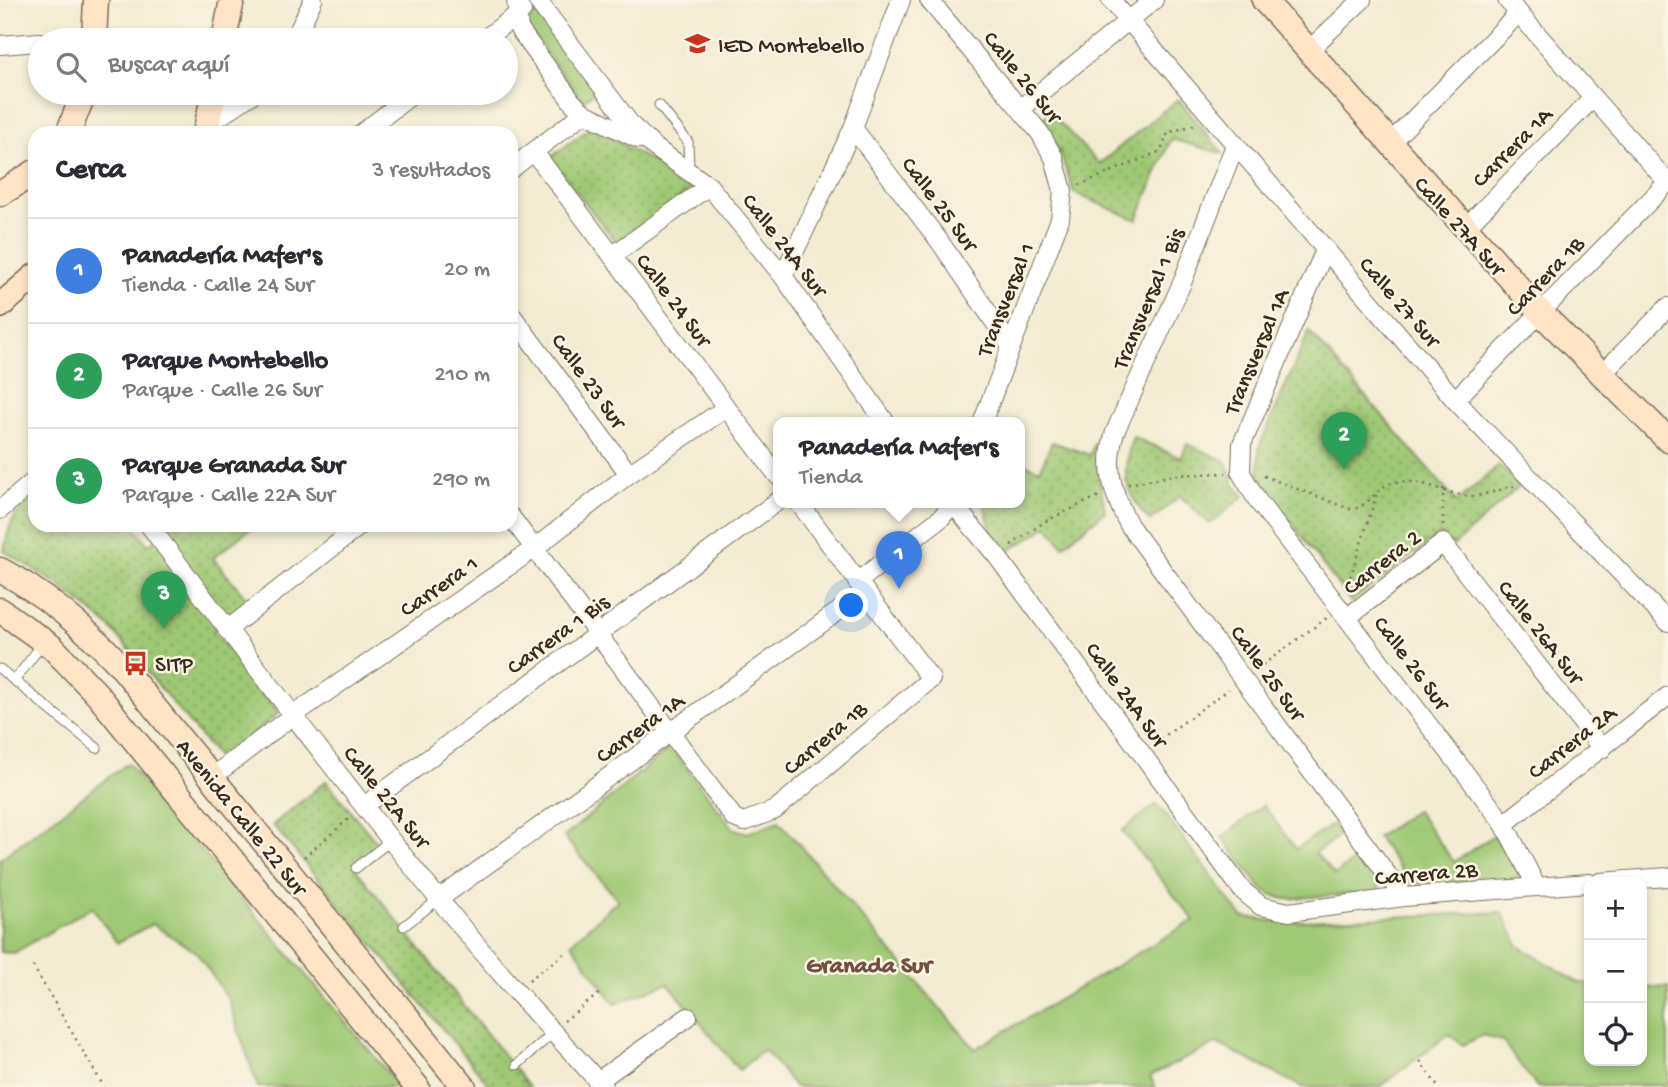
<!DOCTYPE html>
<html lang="es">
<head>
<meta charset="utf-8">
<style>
  :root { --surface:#fff; --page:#f2f2f3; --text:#2b2b33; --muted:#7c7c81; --line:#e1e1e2; --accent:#db2777 }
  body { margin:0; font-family:"Gochi Hand",sans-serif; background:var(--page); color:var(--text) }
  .controls { position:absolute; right:21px; bottom:21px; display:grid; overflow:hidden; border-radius:14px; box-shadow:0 4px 10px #0003 }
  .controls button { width:63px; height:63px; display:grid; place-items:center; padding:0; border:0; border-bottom:2px solid var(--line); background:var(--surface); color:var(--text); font:35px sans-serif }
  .you { position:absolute; left:852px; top:606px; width:24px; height:24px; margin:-18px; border:5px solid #fff; border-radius:50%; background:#1a73e8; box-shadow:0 0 0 10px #1a73e833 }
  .badge { display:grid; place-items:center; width:46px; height:46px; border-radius:50%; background:var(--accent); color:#fff; font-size:23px; font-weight:700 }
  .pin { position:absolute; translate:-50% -58px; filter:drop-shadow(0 2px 4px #0008) }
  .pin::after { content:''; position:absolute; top:37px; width:24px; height:21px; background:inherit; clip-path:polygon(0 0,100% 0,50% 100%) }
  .popup { position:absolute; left:773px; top:417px; width:252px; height:91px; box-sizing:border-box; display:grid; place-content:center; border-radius:14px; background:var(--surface); filter:drop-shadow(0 2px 5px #0005); font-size:23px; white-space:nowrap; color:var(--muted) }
  .popup b { font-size:26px; color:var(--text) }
  .popup::after { content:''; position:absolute; left:50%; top:100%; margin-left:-14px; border:14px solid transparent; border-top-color:var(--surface) }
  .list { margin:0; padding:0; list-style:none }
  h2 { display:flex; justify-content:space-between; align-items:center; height:91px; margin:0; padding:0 28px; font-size:30px }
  h2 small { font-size:23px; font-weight:400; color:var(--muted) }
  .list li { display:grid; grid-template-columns:46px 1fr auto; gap:21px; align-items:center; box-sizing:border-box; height:105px; padding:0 28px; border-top:2px solid var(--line) }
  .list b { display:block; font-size:26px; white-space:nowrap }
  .list p { margin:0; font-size:23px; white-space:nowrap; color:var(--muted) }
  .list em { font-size:23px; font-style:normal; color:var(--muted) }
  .icon { flex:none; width:38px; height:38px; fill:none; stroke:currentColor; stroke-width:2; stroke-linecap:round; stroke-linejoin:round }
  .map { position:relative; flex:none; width:1668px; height:1087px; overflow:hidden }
  .search { position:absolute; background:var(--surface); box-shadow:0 4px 10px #0003; left:28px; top:28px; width:490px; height:77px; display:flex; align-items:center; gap:18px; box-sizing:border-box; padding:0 24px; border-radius:38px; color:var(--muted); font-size:26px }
  .panel { position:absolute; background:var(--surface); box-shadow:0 4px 10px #0003; left:28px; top:126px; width:490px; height:406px; border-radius:21px }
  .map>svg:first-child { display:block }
  .grass { fill:#9fc975; stroke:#6d7a4a; stroke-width:2 }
  .park { fill:url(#park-dots); stroke:#6d7a4a; stroke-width:2 }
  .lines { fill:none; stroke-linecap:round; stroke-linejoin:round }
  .lane-casing { stroke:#7b6e5d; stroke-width:11 }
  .street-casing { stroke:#7b6e5d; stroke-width:20 }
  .secondary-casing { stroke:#7b6e5d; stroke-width:27 }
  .path { stroke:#7b6e5d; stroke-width:2.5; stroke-dasharray:2 5; stroke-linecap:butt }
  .lane { stroke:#fff; stroke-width:9 }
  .street { stroke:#fff; stroke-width:18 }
  .secondary { stroke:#ffe4c6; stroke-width:24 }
  .labels { text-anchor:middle; stroke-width:5; stroke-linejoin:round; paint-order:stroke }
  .poi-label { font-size:23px; fill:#3b2a1e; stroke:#fcf5e5; text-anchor:start }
  .street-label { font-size:23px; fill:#3b2a1e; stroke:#fcf5e5 }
  .neighbourhood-label { font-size:24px; font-weight:bold; fill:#734f3f; stroke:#fcf5e5 }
</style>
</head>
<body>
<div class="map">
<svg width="1668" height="1087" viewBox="0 0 1668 1087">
  <defs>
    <pattern id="park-dots" width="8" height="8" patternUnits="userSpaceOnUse" patternTransform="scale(1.75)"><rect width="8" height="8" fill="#9fc975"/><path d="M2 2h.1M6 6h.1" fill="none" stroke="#83a35f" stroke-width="1.8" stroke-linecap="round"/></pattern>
  </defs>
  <rect width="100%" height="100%" fill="#fcf5e5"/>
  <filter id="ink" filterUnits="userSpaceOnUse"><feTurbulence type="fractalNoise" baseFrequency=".0143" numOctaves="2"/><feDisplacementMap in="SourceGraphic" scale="14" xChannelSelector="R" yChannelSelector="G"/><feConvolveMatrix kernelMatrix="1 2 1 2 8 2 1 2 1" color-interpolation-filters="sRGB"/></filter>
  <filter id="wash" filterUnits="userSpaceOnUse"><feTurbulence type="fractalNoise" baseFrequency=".00686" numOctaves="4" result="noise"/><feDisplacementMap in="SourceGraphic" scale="28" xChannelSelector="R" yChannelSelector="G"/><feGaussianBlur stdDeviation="1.57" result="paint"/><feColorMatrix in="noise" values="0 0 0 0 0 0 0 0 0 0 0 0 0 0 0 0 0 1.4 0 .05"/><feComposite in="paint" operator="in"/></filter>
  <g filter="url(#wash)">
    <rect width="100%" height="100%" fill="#f3ecd3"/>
    <g class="grass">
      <path d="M537,13L596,90L583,101L523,23Z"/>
      <path d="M670,747L734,829L748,833L779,821L975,1049L1194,920L1122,831L1157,804L1242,917L1281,922L1502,912L1518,945L1579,983H1589V1061H1642V988L1668,987V1085L1537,1087L1502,1041L1483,1035L1463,1045L1449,1034L1379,1087H1302L1217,1043L1150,1076L1155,1087H795L764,1049L739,1070L668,983L615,1004L571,943L618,900L564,837Z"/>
      <path d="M128,763L400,1087H258L228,999L197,953L152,924L117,943L92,907L14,953L0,952V859Z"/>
      <path d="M1263,805L1296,849L1333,824L1340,835L1315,853L1335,875L1358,857L1378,878L1379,888L1376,892L1285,899L1270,894L1261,888L1222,837Z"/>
      <path d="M1416,810L1454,862L1494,835L1523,880L1412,885L1377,837Z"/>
    </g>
    <g class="park">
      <path d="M1178,99L1223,154L1171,139L1137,220L1074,193L1060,153L1041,119L1051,113L1099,164Z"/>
      <path d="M591,127L696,186L617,243L550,158Z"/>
      <path d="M1309,331L1457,502L1499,465L1520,486L1453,546L1440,534L1351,602L1264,486L1259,474V448Z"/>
      <path d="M1133,437L1181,458L1187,444L1226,461L1234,484L1244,496L1210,524L1180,496L1150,521C1124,492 1120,474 1133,437Z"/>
      <path d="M1052,442L1090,455L1094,443L1101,446L1098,468L1105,511L1063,546L1048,526L1007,552L992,535L984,503H1020V462L1040,470Z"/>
      <path d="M35,496V525H132L148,545L173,525H255L213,558L249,601L213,631L279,713L220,760L110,627L59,585L4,551C9,523 13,514 35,496Z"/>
      <path d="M326,781L381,848L356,869L529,1087H491L273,825Z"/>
    </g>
  </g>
  <g filter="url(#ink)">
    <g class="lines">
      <defs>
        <g id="lane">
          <path d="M659,105L688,142L689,170"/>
          <path d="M0,669L97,748"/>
          <path d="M14,681L43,643"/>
          <path d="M356,868L391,840"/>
          <path d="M404,926L439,899"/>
          <path d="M517,1065L555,1031"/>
        </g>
        <g id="street">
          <path d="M516,0L519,29L573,103L584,113L638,139"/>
          <path d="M537,0L631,125L654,147L709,186L783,276L886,423"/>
          <path d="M929,0L1040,133L1054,158L1063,191L1060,219L982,423"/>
          <path d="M1111,0L1455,400L1668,622"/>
          <path d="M1507,0L1668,183"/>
          <path d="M59,40L94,37"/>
          <path d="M294,40L313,0"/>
          <path d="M483,40L522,11"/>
          <path d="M0,45L40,42"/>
          <path d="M1308,51L1362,0"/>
          <path d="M1021,108L1154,0"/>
          <path d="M853,128L940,242L1010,345"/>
          <path d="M218,133L207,125L254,93"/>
          <path d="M362,133L414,93"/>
          <path d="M1389,144L1519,13"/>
          <path d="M1235,145L1182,283L1115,432C1104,466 1112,493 1129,525L1404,897"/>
          <path d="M534,152L778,476"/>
          <path d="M511,169L584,113"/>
          <path d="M1464,229L1593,98"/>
          <path d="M1325,250L1242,444L1241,473L1257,500L1504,824L1537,887"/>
          <path d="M612,256L709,186"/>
          <path d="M783,276L853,128L901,0"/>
          <path d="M511,314L629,474"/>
          <path d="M1601,375L1668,307"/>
          <path d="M1455,400L1668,182"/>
          <path d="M952,503L996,555L1242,890L1261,906L1289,912L1404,897L1589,883"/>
          <path d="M0,510L35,480"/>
          <path d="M511,517L734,818L744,822L775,810L931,679L799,503"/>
          <path d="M149,525C267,682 385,839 514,989C543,1022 574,1054 603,1087"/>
          <path d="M857,582L941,518L953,503"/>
          <path d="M1348,617L1443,543L1602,749"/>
          <path d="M227,630L361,525"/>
          <path d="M212,777L292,716L535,548L629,474L726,408"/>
          <path d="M364,806L778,501"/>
          <path d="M1504,824L1668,696"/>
          <path d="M1600,882L1668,877"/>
          <path d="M439,899L865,592"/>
          <path d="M598,1081L688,1017"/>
        </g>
        <g id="secondary">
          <path d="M1264,0L1541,313L1668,440"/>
          <path d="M94,40L96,0"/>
          <path d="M224,40L232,0"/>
          <path d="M68,133L84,93"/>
          <path d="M205,133L214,93"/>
          <path d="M0,194L35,172"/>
          <path d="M0,306L35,276"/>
          <path d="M0,570C46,594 84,627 120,665L464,1087"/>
          <path d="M0,610L52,647L97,694L417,1087"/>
        </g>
      </defs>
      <use href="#lane" class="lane-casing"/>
      <use href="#street" class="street-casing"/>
      <use href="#secondary" class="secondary-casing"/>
      <g class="path">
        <path d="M1079,185L1161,151L1168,133L1196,124"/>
        <path d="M1264,476L1350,509C1369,509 1376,485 1396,482C1423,478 1445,495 1471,496C1484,496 1501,489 1514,486"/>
        <path d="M1128,484L1175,475L1226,473"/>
        <path d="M1443,488V527"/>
        <path d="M1011,545L1046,521L1099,496"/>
        <path d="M1346,590L1378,490"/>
        <path d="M1257,669L1328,617"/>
        <path d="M1155,743L1229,689"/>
        <path d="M304,857L352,816"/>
        <path d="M33,966L104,1087"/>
        <path d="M529,980L565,953"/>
        <path d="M564,1021L600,993"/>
        <path d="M1420,1061L1438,1087"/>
      </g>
      <use href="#lane" class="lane"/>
      <use href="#street" class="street"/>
      <use href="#secondary" class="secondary"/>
    </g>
  </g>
  <defs>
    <symbol id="school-bare" viewBox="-9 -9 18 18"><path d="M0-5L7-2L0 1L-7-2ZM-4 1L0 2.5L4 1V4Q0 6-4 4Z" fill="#c8321e" stroke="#fcf5e5" stroke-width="2.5" paint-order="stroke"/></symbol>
    <symbol id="bus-bare" viewBox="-9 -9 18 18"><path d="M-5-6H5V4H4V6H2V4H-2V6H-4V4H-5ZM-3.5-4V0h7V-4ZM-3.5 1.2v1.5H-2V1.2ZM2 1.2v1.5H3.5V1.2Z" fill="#c8321e" stroke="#fcf5e5" stroke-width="2.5" paint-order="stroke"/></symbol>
  </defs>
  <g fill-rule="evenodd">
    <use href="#school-bare" x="680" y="26" width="35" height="35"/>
    <use href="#bus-bare" x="118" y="646" width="35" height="35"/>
  </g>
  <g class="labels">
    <g class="poi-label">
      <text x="718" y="52">IED Montebello</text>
      <text x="155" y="671">SITP</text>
    </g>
    <g class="street-label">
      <text transform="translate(1024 76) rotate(51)" y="8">Calle 26 Sur</text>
      <text transform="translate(1511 146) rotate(-45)" y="8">Carrera 1A</text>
      <text transform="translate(941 203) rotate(53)" y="8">Calle 25 Sur</text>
      <text transform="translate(1461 225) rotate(48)" y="8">Calle 27A Sur</text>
      <text transform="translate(786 244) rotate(52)" y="8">Calle 24A Sur</text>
      <text transform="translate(1544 275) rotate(-46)" y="8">Carrera 1B</text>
      <text transform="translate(1147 298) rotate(-67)" y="8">Transversal 1 Bis</text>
      <text transform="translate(675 299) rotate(53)" y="8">Calle 24 Sur</text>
      <text transform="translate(1004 299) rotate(-68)" y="8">Transversal 1</text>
      <text transform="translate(1401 301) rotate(49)" y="8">Calle 27 Sur</text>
      <text transform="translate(1255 351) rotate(-67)" y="8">Transversal 1A</text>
      <text transform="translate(590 380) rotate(54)" y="8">Calle 23 Sur</text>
      <text transform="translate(1381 561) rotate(-38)" y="8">Carrera 2</text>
      <text transform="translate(438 585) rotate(-35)" y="8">Carrera 1</text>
      <text transform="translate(1542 631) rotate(52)" y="8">Calle 26A Sur</text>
      <text transform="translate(557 633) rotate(-36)" y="8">Carrera 1 Bis</text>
      <text transform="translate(1413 662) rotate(53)" y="8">Calle 26 Sur</text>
      <text transform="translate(1269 672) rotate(54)" y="8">Calle 25 Sur</text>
      <text transform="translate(1128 694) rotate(54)" y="8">Calle 24A Sur</text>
      <text transform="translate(639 727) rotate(-36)" y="8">Carrera 1A</text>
      <text transform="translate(824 737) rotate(-40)" y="8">Carrera 1B</text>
      <text transform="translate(1571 741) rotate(-38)" y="8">Carrera 2A</text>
      <text transform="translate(388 796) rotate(51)" y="8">Calle 22A Sur</text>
      <text transform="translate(243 816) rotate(51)" y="8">Avenida Calle 22 Sur</text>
      <text transform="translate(1426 872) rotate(-5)" y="8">Carrera 2B</text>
    </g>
    <g class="neighbourhood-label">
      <text x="869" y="972">Granada Sur</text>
    </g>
  </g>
</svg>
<div class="controls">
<button>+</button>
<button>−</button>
<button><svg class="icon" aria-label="locate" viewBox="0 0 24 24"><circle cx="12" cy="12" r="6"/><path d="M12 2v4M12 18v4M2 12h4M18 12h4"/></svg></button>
</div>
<div class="you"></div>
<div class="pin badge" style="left:899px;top:589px;background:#3f7fe0">1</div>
<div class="popup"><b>Panadería Mafer's</b>Tienda</div>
<div class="pin badge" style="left:1344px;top:470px;background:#2e9e5b">2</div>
<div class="pin badge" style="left:164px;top:629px;background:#2e9e5b">3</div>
<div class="search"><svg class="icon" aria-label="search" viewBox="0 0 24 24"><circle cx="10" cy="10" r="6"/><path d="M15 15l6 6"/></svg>Buscar aquí</div>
<section class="panel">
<h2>Cerca<small>3 resultados</small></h2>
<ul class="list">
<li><span class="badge" style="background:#3f7fe0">1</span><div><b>Panadería Mafer's</b><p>Tienda · Calle 24 Sur</p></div><em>20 m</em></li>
<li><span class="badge" style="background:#2e9e5b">2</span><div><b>Parque Montebello</b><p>Parque · Calle 26 Sur</p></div><em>210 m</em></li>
<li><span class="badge" style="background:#2e9e5b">3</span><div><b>Parque Granada Sur</b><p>Parque · Calle 22A Sur</p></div><em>290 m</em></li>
</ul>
</section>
</div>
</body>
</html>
